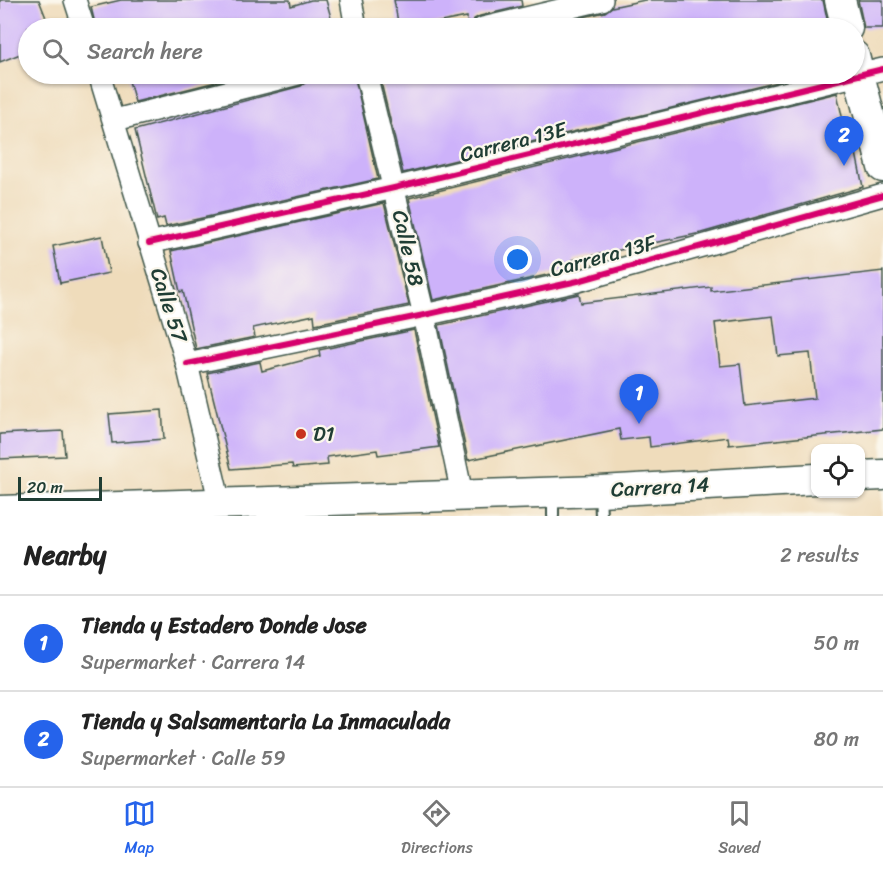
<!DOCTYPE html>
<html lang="en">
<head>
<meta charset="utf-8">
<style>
  :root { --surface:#fff; --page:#f6f6f6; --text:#222; --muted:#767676; --line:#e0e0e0; --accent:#2563eb }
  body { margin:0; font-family:Sriracha,sans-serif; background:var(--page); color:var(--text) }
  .controls { position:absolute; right:18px; bottom:18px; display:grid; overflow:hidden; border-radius:12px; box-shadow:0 2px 4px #0004 }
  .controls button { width:54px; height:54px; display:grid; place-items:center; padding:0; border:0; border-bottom:2px solid var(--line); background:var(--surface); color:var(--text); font:30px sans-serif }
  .scale { position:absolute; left:18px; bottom:15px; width:84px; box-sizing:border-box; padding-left:6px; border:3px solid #1f3d34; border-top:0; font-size:16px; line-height:21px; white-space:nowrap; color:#1f3d34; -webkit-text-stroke:4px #fbf7ec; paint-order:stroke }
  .you { position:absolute; left:518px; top:260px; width:21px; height:21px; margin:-15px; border:4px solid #fff; border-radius:50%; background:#1a73e8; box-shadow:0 0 0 9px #1a73e833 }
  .badge { display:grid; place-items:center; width:39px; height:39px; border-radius:50%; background:var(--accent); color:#fff; font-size:20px; font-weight:700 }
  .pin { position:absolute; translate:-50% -50px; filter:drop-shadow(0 2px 3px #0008) }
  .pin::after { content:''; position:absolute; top:32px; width:21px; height:18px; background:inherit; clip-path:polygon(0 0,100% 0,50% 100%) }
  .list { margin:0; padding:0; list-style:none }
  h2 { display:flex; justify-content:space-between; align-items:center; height:78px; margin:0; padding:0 24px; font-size:26px }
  h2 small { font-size:20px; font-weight:400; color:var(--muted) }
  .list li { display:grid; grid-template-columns:39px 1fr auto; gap:18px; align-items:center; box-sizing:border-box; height:96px; padding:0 24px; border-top:2px solid var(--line) }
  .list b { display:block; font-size:22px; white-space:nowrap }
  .list p { margin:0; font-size:20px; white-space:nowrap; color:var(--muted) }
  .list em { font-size:20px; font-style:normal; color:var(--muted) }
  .icon { flex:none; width:33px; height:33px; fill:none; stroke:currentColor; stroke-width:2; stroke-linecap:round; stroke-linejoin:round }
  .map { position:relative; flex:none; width:883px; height:516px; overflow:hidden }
  .search { position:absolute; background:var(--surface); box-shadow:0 2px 4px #0004; left:18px; right:18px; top:18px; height:66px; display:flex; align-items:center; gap:15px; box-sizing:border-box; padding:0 21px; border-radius:33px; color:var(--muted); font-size:22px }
  .sheet { height:270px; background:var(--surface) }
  nav { display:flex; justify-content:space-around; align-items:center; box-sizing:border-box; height:84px; border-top:2px solid var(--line); background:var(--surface); font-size:16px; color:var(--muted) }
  nav a { display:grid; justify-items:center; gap:3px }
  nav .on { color:var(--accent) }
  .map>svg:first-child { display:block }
  .building { fill:#cdb2fa; fill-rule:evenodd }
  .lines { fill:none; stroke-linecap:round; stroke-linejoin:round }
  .lane-casing { stroke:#3e5548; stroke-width:14 }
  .street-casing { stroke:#3e5548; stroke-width:24 }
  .secondary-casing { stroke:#3e5548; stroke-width:33 }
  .lane { stroke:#fff; stroke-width:10 }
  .street { stroke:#fff; stroke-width:21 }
  .secondary { stroke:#fff; stroke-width:30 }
  .cycleway-casing { stroke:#fbf7ec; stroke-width:10 }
  .cycleway { stroke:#d6006c; stroke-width:6 }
  .poi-dot { fill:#c8321e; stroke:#fbf7ec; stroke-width:2 }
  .labels { text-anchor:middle; stroke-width:4.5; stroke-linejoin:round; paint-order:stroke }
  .street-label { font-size:21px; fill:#1f3d34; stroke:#fbf7ec }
  .poi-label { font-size:21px; fill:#1f3d34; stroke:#fbf7ec; text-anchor:start }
</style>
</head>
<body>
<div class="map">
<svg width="883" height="516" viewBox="0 0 883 516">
  <rect width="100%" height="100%" fill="#fbf7ec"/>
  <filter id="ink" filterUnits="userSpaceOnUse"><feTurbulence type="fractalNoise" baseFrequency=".0167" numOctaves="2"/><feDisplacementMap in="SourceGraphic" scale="12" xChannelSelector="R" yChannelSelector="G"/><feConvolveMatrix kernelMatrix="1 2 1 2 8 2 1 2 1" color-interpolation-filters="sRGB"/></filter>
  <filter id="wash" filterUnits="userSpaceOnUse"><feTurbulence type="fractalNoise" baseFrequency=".008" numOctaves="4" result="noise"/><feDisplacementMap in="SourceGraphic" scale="24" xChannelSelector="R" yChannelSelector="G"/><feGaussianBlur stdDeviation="1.35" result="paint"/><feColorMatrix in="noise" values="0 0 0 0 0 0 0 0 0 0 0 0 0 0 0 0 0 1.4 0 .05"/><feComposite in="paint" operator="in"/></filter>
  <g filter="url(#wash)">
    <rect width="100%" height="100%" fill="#efdcbb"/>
    <g id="blocks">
      <g class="building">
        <path d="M0,0H39L50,28H28V51L0,62Z"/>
        <path d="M121,0H290L291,6L311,0H326L334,28H96L91,7Z"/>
        <path d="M394,0H521L522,6L480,16L474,19L471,28H468L467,17L410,28H399Z"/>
        <path d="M645,0H823L829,28H559L558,23L605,12L612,7Z"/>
        <path d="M858,0H883V28H864Z"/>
        <path d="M127,74H248L135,102Z"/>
        <path d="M329,74H354L378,179L166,226L164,218L157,220L135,130L301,86L309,79Z"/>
        <path d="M379,74H811L403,173Z"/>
        <path d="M837,93L849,149L855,148L863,187L701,233L572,260L574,269L433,300L409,198Z"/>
        <path d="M384,203L409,305L315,324L314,315L253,328L255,337L196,349L183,291L180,292L171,251Z"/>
        <path d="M102,236L109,273L60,283L53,246Z"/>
        <path d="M883,271V429L729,445L728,437L650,447L649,437L621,440L619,429L468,460L439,325L579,294L581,303L711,287V291ZM773,316L778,356L810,353L815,398L745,406L740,364L720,366L715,323Z"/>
        <path d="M414,330L439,447L378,455L377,450L327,457L328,465L293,468L292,464L231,469L207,373L260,362L262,371L320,356L319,350Z"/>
        <path d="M162,410L164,439L112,443L109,414Z"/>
        <path d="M63,431L65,456L0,459V434Z"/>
      </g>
    </g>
  </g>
  <g filter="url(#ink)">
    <use href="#blocks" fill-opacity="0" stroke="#3e5548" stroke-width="1.5"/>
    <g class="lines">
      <defs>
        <g id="lane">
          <path d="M600,492L601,516"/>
          <path d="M553,495V516"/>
        </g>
        <g id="street">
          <path d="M75,0L84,28"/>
          <path d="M351,0L356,28"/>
          <path d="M483,28L602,0"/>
          <path d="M99,74L187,364L220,504"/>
          <path d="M366,74L424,315L462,494"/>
          <path d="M115,120L298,74"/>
          <path d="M149,243L394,188L883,69"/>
          <path d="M187,364L424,315L578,281L883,195"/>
        </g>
        <g id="secondary">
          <path d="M840,0L847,28"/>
          <path d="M854,56L883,167"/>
          <path d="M860,476L883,475"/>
          <path d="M0,511L600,491L816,479"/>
        </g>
      </defs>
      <use href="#lane" class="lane-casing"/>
      <use href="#street" class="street-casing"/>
      <use href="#secondary" class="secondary-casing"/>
      <use href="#lane" class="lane"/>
      <use href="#street" class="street"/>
      <use href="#secondary" class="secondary"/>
      <defs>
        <g id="cycleway">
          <path d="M149,243L394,188L883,69"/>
          <path d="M187,364L424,315L578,281L883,195"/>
        </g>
      </defs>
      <use href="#cycleway" class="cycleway-casing"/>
      <use href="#cycleway" class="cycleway"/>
    </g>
  </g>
  <circle class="poi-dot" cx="301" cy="434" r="6"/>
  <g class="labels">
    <g class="street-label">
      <text transform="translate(513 142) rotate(-14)" y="7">Carrera 13E</text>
      <text transform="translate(408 248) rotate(77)" y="7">Calle 58</text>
      <text transform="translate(603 256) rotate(-15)" y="7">Carrera 13F</text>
      <text transform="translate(169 305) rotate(72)" y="7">Calle 57</text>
      <text transform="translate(660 487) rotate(-3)" y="7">Carrera 14</text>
    </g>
    <g class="poi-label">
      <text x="313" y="441">D1</text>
    </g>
  </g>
</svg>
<div class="controls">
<button><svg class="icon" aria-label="locate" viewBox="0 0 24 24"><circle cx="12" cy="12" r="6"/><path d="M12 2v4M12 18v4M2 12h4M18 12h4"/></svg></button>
</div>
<div class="scale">20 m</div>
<div class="you"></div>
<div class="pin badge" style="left:639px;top:424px">1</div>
<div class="pin badge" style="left:844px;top:166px">2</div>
<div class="search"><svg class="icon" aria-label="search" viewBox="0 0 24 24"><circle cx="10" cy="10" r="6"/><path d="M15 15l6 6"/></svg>Search here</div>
</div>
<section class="sheet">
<h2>Nearby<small>2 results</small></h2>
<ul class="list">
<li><span class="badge">1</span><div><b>Tienda y Estadero Donde Jose</b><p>Supermarket · Carrera 14</p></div><em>50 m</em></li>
<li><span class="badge">2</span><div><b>Tienda y Salsamentaria La Inmaculada</b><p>Supermarket · Calle 59</p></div><em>80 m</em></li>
</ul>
</section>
<nav>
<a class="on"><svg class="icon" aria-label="map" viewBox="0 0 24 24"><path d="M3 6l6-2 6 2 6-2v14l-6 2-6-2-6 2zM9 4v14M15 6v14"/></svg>Map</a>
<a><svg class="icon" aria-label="directions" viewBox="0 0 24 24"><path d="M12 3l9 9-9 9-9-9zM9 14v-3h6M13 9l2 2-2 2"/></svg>Directions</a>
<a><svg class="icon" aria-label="saved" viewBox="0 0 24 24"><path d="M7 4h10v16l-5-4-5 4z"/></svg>Saved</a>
</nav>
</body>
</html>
